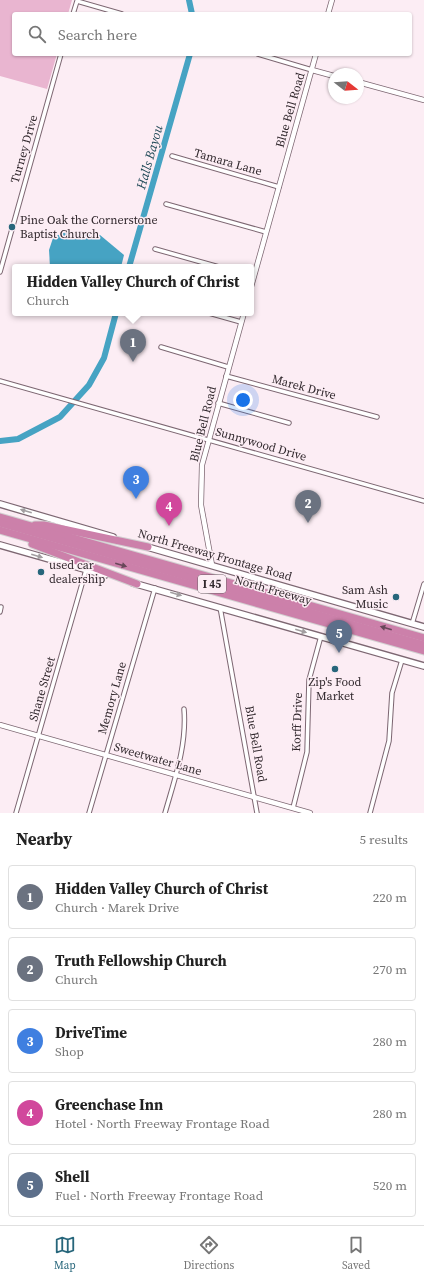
<!DOCTYPE html>
<html lang="en">
<head>
<meta charset="utf-8">
<style>
  :root { --surface:#fff; --page:#f2f2f2; --text:#222; --muted:#767676; --line:#e0e0e0; --accent:#27667b }
  body { margin:0; font-family:"Source Serif 4",serif; background:var(--page); color:var(--text) }
  .compass { position:absolute; left:328px; top:68px; width:36px; height:36px; border-radius:50%; background:var(--surface); box-shadow:0 1px 3px #0004; rotate:107deg }
  .you { position:absolute; left:243px; top:400px; width:14px; height:14px; margin:-10px; border:3px solid #fff; border-radius:50%; background:#1a73e8; box-shadow:0 0 0 6px #1a73e833 }
  .badge { display:grid; place-items:center; width:26px; height:26px; border-radius:50%; background:var(--accent); color:#fff; font-size:13px; font-weight:700 }
  .pin { position:absolute; translate:-50% -33px; filter:drop-shadow(0 1px 2px #0008) }
  .pin::after { content:''; position:absolute; top:21px; width:14px; height:12px; background:inherit; clip-path:polygon(0 0,100% 0,50% 100%) }
  .popup { position:absolute; left:12px; top:264px; width:242px; height:52px; box-sizing:border-box; display:grid; place-content:center; border-radius:4px; background:var(--surface); filter:drop-shadow(0 1px 3px #0005); font-size:13px; white-space:nowrap; color:var(--muted) }
  .popup b { font-size:15px; color:var(--text) }
  .popup::after { content:''; position:absolute; left:50%; top:100%; margin-left:-8px; border:8px solid transparent; border-top-color:var(--surface) }
  .list { margin:0; padding:0; list-style:none }
  h2 { display:flex; justify-content:space-between; align-items:center; height:52px; margin:0; padding:0 16px; font-size:17px }
  h2 small { font-size:13px; font-weight:400; color:var(--muted) }
  .list li { display:grid; grid-template-columns:26px 1fr auto; gap:12px; align-items:center; box-sizing:border-box; height:64px; margin:0 8px 8px; padding:0 8px; border:1px solid var(--line); border-radius:4px }
  .list b { display:block; font-size:15px; white-space:nowrap }
  .list p { margin:0; font-size:13px; white-space:nowrap; color:var(--muted) }
  .list em { font-size:13px; font-style:normal; color:var(--muted) }
  .icon { flex:none; width:22px; height:22px; fill:none; stroke:currentColor; stroke-width:2; stroke-linecap:round; stroke-linejoin:round }
  .map { position:relative; flex:none; width:424px; height:813px; overflow:hidden }
  .search { position:absolute; background:var(--surface); box-shadow:0 1px 3px #0004; left:12px; right:12px; top:12px; height:44px; display:flex; align-items:center; gap:10px; box-sizing:border-box; padding:0 14px; border-radius:4px; color:var(--muted); font-size:15px }
  .sheet { height:412px; background:var(--surface) }
  nav { display:flex; justify-content:space-around; align-items:center; box-sizing:border-box; height:56px; border-top:1px solid var(--line); background:var(--surface); font-size:11px; color:var(--muted) }
  nav a { display:grid; justify-items:center; gap:2px }
  nav .on { color:var(--accent) }
  .map>svg:first-child { display:block }
  .green { fill:#e9b5d0 }
  .water { fill:#46a3c3 }
  .lines { fill:none; stroke-linecap:round; stroke-linejoin:round }
  .river { stroke:#46a3c3; stroke-width:6 }
  .minor-casing { stroke:#7d6772; stroke-width:5.5 }
  .tertiary-casing { stroke:#7d6772; stroke-width:6 }
  .secondary-casing { stroke:#7d6772; stroke-width:8 }
  .motorway-casing { stroke:#d2d0d1; stroke-width:9 }
  .minor { stroke:#fff; stroke-width:3.5 }
  .tertiary { stroke:#fff; stroke-width:4.5 }
  .secondary { stroke:#fff; stroke-width:5.5 }
  .motorway { stroke:#cc80aa; stroke-width:7 }
  .oneway { fill:#a29ea0 }
  .oneway2 { fill:#674759 }
  .poi-dot { fill:#27667b; stroke:#fcedf4; stroke-width:1.5 }
  .labels { text-anchor:middle; stroke-width:3; stroke-linejoin:round; paint-order:stroke }
  .shield { fill:#fcedf4; stroke:#6e6369; stroke-width:1 }
  .shield-label { font-size:11px; font-weight:bold; fill:#31282d }
  .street-label { font-size:12px; fill:#31282d; stroke:#fcedf4 }
  .poi-label { font-size:12px; fill:#31282d; stroke:#fcedf4; text-anchor:start }
  .water-label { font-size:13px; font-style:italic; fill:#224b59; stroke:#fcedf4 }
</style>
</head>
<body>
<div class="map">
<svg width="424" height="813" viewBox="0 0 424 813">
  <rect width="100%" height="100%" fill="#fcedf4"/>
  <path class="green" d="M0,0H72L68,14H14V54H57L47,89L0,76Z"/>
  <path class="water" d="M81,231L100,235L124,255L121,267H50L49,250L53,238L62,233Z"/>
  <g class="lines">
    <g class="river">
      <path d="M189,0L192,14"/>
      <path d="M129,267L190,54"/>
      <path d="M0,441L18,439L60,417L89,385L104,358L116,313"/>
    </g>
    <defs>
      <g id="minor">
        <path d="M73,14L77,1L122,14"/>
        <path d="M258,54L312,70"/>
        <path d="M172,156L279,187"/>
        <path d="M166,204L266,232"/>
        <path d="M155,249L219,267"/>
        <path d="M0,272L61,54"/>
        <path d="M209,313L241,322"/>
        <path d="M161,347L228,367"/>
        <path d="M226,376L377,417"/>
        <path d="M0,381L424,501"/>
        <path d="M218,403L289,423"/>
        <path d="M220,607L257,813"/>
        <path d="M0,612L1,607"/>
        <path d="M412,624L424,584"/>
        <path d="M293,808L307,752L309,680L321,636"/>
        <path d="M16,813L86,570"/>
        <path d="M89,813L155,588"/>
        <path d="M165,813C175,778 187,745 184,709"/>
        <path d="M370,813L389,741L392,693L402,660"/>
      </g>
      <g id="tertiary">
        <path d="M328,14L332,0"/>
        <path d="M312,70L334,76"/>
        <path d="M358,82L424,100"/>
        <path d="M251,287L316,54"/>
        <path d="M212,565L201,505L202,465L244,313"/>
        <path d="M0,725L310,813"/>
      </g>
      <g id="secondary">
        <path d="M0,504L113,537"/>
        <path d="M0,545L105,575"/>
        <path d="M144,546L424,627"/>
        <path d="M133,583L424,666"/>
      </g>
      <g id="motorway">
        <path d="M0,517L424,638"/>
        <path d="M0,523L424,645"/>
        <path d="M35,525H44L148,547"/>
        <path d="M0,530L424,651"/>
        <path d="M32,544L137,584"/>
      </g>
    </defs>
    <use href="#minor" class="minor-casing"/>
    <use href="#tertiary" class="tertiary-casing"/>
    <use href="#secondary" class="secondary-casing"/>
    <use href="#motorway" class="motorway-casing"/>
    <use href="#minor" class="minor"/>
    <use href="#tertiary" class="tertiary"/>
    <use href="#secondary" class="secondary"/>
    <use href="#motorway" class="motorway"/>
  </g>
  <defs><path id="oneway-solid" d="M-6-.8H1V-3.2L6.5 0L1 3.2V.8H-6Z"/></defs>
  <g class="oneway">
    <use href="#oneway-solid" transform="translate(26 511) rotate(-164)"/>
    <use href="#oneway-solid" transform="translate(37 556) rotate(16)"/>
    <use href="#oneway-solid" transform="translate(176 594) rotate(16)"/>
    <use href="#oneway-solid" transform="translate(301 631) rotate(16)"/>
  </g>
  <g class="oneway2">
    <use href="#oneway-solid" transform="translate(121 565) rotate(16)"/>
    <use href="#oneway-solid" transform="translate(386 628) rotate(-164)"/>
  </g>
  <g class="poi-dot">
    <circle cx="12" cy="227" r="4"/>
    <circle cx="41" cy="572" r="4"/>
    <circle cx="396" cy="597" r="4"/>
    <circle cx="335" cy="669" r="4"/>
  </g>
  <g class="labels">
    <rect class="shield" x="198" y="575" width="28" height="18" rx="3"/>
    <g class="shield-label">
      <text x="212" y="588">I 45</text>
    </g>
    <g class="street-label">
      <text transform="translate(290 110) rotate(-74)" y="4">Blue Bell Road</text>
      <text transform="translate(24 149) rotate(-74)" y="4">Turney Drive</text>
      <text transform="translate(228 162) rotate(16)" y="4">Tamara Lane</text>
      <text transform="translate(304 387) rotate(15)" y="4">Marek Drive</text>
      <text transform="translate(203 424) rotate(-76)" y="4">Blue Bell Road</text>
      <text transform="translate(261 444) rotate(16)" y="4">Sunnywood Drive</text>
      <text transform="translate(215 555) rotate(16)" y="4">North Freeway Frontage Road</text>
      <text transform="translate(273 590) rotate(16)" y="4">North Freeway</text>
      <text transform="translate(42 689) rotate(-74)" y="4">Shane Street</text>
      <text transform="translate(112 698) rotate(-74)" y="4">Memory Lane</text>
      <text transform="translate(297 722) rotate(-88)" y="4">Korff Drive</text>
      <text transform="translate(256 744) rotate(80)" y="4">Blue Bell Road</text>
      <text transform="translate(158 759) rotate(16)" y="4">Sweetwater Lane</text>
    </g>
    <g class="poi-label">
      <text x="20" y="224">Pine Oak the Cornerstone<tspan x="20" dy="14">Baptist Church</tspan></text>
      <text x="49" y="569">used car<tspan x="49" dy="14">dealership</tspan></text>
      <text x="388" y="594" text-anchor="end">Sam Ash<tspan x="388" dy="14">Music</tspan></text>
      <text x="335" y="686" text-anchor="middle">Zip's Food<tspan x="335" dy="14">Market</tspan></text>
    </g>
    <g class="water-label">
      <text transform="translate(149 157) rotate(-74)" y="5">Halls Bayou</text>
    </g>
  </g>
</svg>
<svg class="compass" viewBox="-18 -18 36 36"><path d="M0-13l5 13h-10z" fill="#e53935"/><path d="M0 13l5-13h-10z" fill="#767676"/></svg>
<div class="you"></div>
<div class="pin badge" style="left:133px;top:362px;background:#6b7280">1</div>
<div class="popup"><b>Hidden Valley Church of Christ</b>Church</div>
<div class="pin badge" style="left:308px;top:523px;background:#6b7280">2</div>
<div class="pin badge" style="left:136px;top:499px;background:#3f7fe0">3</div>
<div class="pin badge" style="left:169px;top:526px;background:#d1479c">4</div>
<div class="pin badge" style="left:339px;top:653px;background:#5c6f8a">5</div>
<div class="search"><svg class="icon" aria-label="search" viewBox="0 0 24 24"><circle cx="10" cy="10" r="6"/><path d="M15 15l6 6"/></svg>Search here</div>
</div>
<section class="sheet">
<h2>Nearby<small>5 results</small></h2>
<ul class="list">
<li><span class="badge" style="background:#6b7280">1</span><div><b>Hidden Valley Church of Christ</b><p>Church · Marek Drive</p></div><em>220 m</em></li>
<li><span class="badge" style="background:#6b7280">2</span><div><b>Truth Fellowship Church</b><p>Church</p></div><em>270 m</em></li>
<li><span class="badge" style="background:#3f7fe0">3</span><div><b>DriveTime</b><p>Shop</p></div><em>280 m</em></li>
<li><span class="badge" style="background:#d1479c">4</span><div><b>Greenchase Inn</b><p>Hotel · North Freeway Frontage Road</p></div><em>280 m</em></li>
<li><span class="badge" style="background:#5c6f8a">5</span><div><b>Shell</b><p>Fuel · North Freeway Frontage Road</p></div><em>520 m</em></li>
</ul>
</section>
<nav>
<a class="on"><svg class="icon" aria-label="map" viewBox="0 0 24 24"><path d="M3 6l6-2 6 2 6-2v14l-6 2-6-2-6 2zM9 4v14M15 6v14"/></svg>Map</a>
<a><svg class="icon" aria-label="directions" viewBox="0 0 24 24"><path d="M12 3l9 9-9 9-9-9zM9 14v-3h6M13 9l2 2-2 2"/></svg>Directions</a>
<a><svg class="icon" aria-label="saved" viewBox="0 0 24 24"><path d="M7 4h10v16l-5-4-5 4z"/></svg>Saved</a>
</nav>
</body>
</html>
